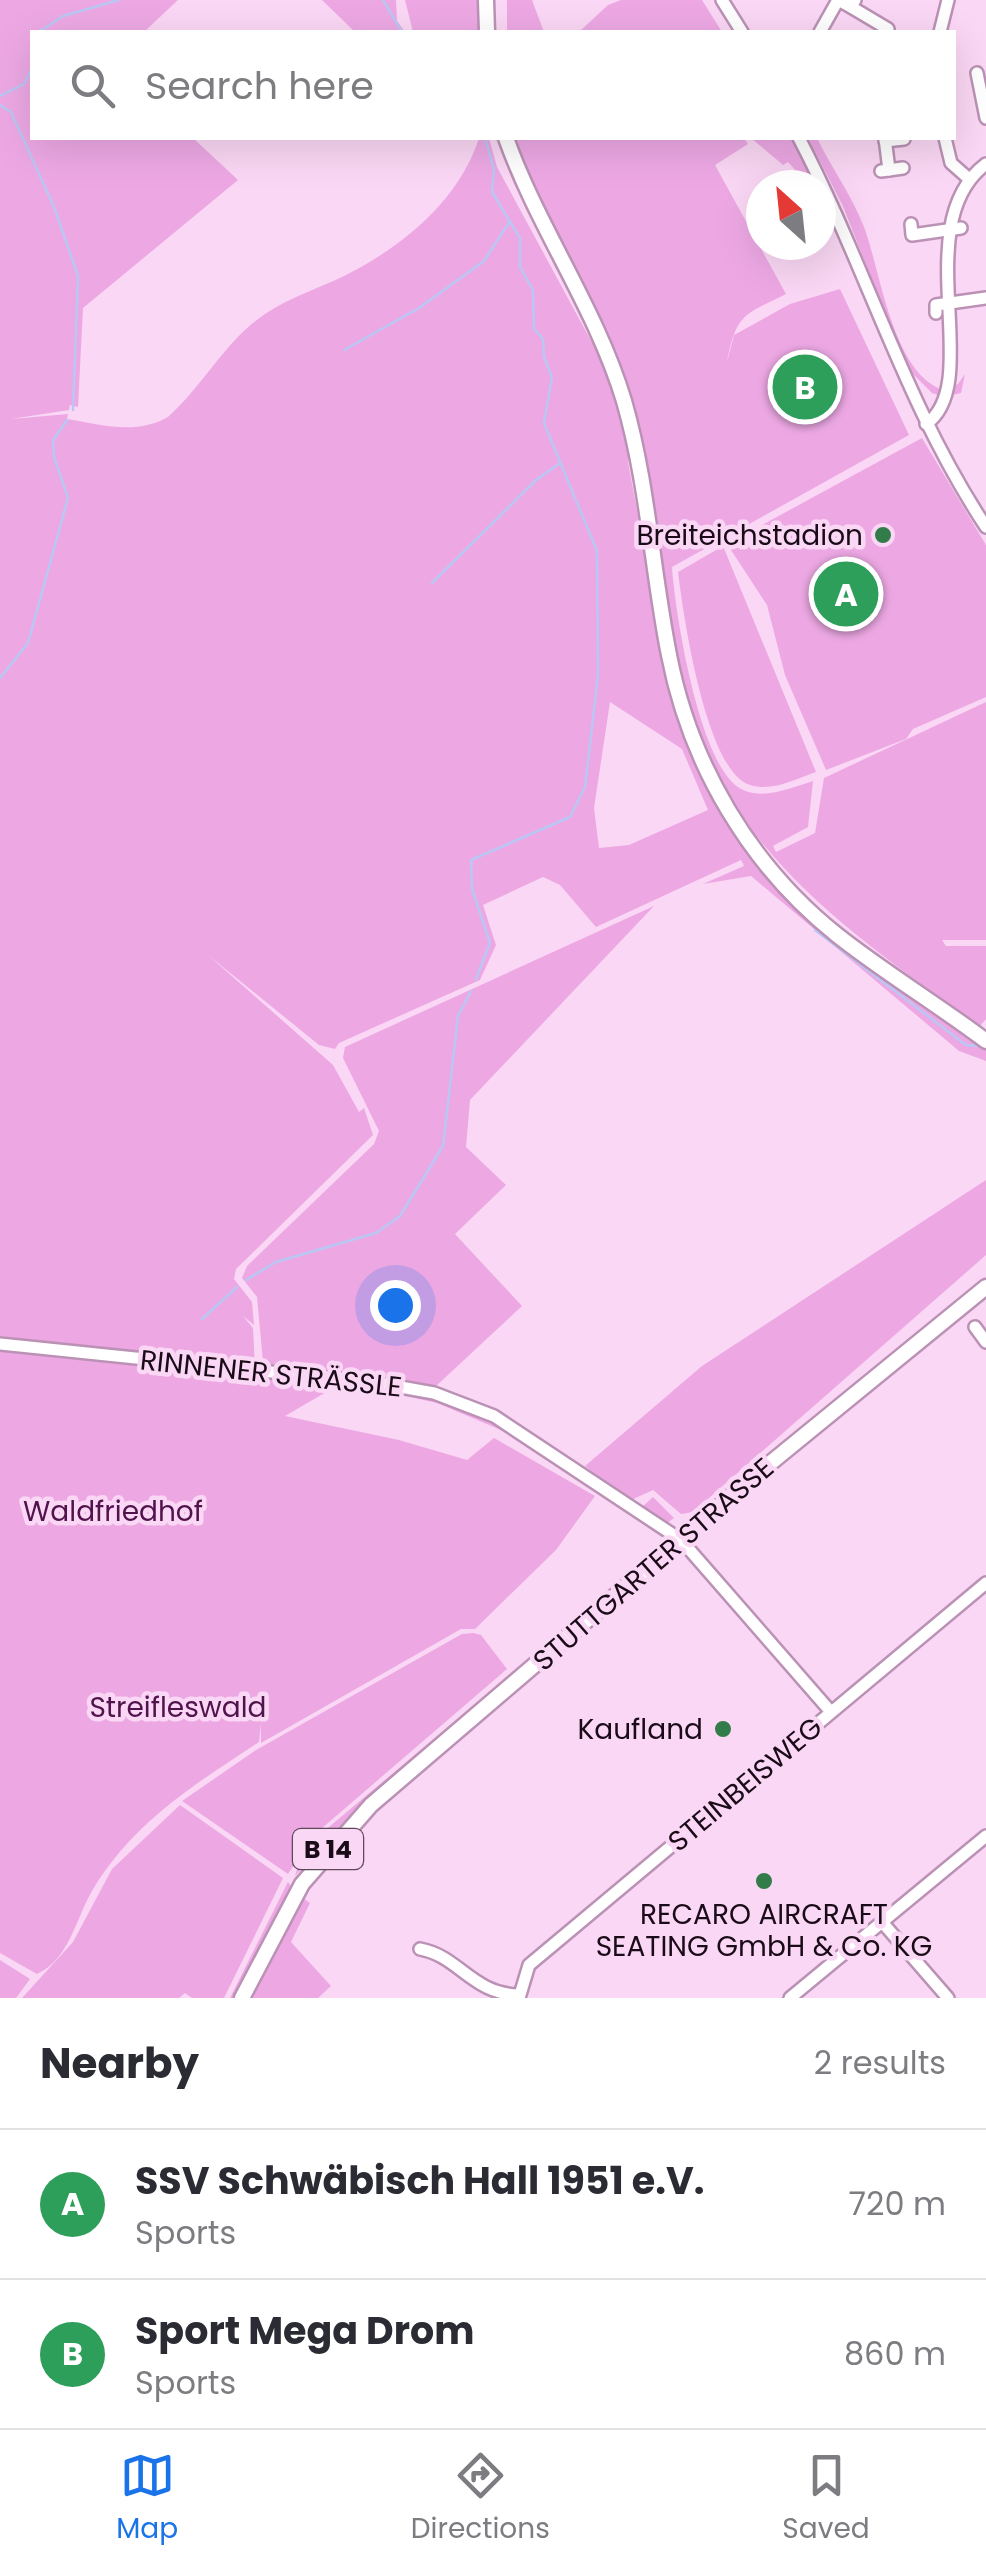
<!DOCTYPE html>
<html lang="en">
<head>
<meta charset="utf-8">
<style>
  :root { --surface:#fff; --page:#f7f7f7; --text:#2b2b33; --muted:#7c7c81; --line:#e1e1e2; --accent:#1a73e8 }
  body { margin:0; font-family:Poppins,sans-serif; background:var(--page); color:var(--text) }
  .compass { position:absolute; left:746px; top:170px; width:90px; height:90px; border-radius:50%; background:var(--surface); box-shadow:0 10px 40px #0002; rotate:333deg }
  .you { position:absolute; left:395px; top:1305px; width:35px; height:35px; margin:-25px; border:8px solid #fff; border-radius:50%; background:#1a73e8; box-shadow:0 0 0 15px #1a73e833 }
  .badge { display:grid; place-items:center; width:65px; height:65px; border-radius:50%; background:var(--accent); color:#fff; font-size:32px; font-weight:700 }
  .pin { position:absolute; translate:-50% -50%; border:5px solid #fff; box-shadow:0 2px 10px #0006 }
  .list { margin:0; padding:0; list-style:none }
  h2 { display:flex; justify-content:space-between; align-items:center; height:130px; margin:0; padding:0 40px; font-size:42px }
  h2 small { font-size:32px; font-weight:400; color:var(--muted) }
  .list li { display:grid; grid-template-columns:65px 1fr auto; gap:30px; align-items:center; box-sizing:border-box; height:150px; padding:0 40px; border-top:2px solid var(--line) }
  .list b { display:block; font-size:38px; white-space:nowrap }
  .list p { margin:0; font-size:32px; white-space:nowrap; color:var(--muted) }
  .list em { font-size:32px; font-style:normal; color:var(--muted) }
  .icon { flex:none; width:55px; height:55px; fill:none; stroke:currentColor; stroke-width:2; stroke-linecap:round; stroke-linejoin:round }
  .map { position:relative; flex:none; width:986px; height:1998px; overflow:hidden }
  .search { position:absolute; background:var(--surface); box-shadow:0 10px 40px #0002; left:30px; right:30px; top:30px; height:110px; display:flex; align-items:center; gap:25px; box-sizing:border-box; padding:0 35px; border-radius:0px; color:var(--muted); font-size:38px }
  .sheet { height:430px; background:var(--surface) }
  nav { display:flex; justify-content:space-around; align-items:center; box-sizing:border-box; height:140px; border-top:2px solid var(--line); background:var(--surface); font-size:28px; color:var(--muted) }
  nav a { display:grid; justify-items:center; gap:5px }
  nav .on { color:var(--accent) }
  .map>svg:first-child { display:block }
  .green { fill:#eda8e4; fill-rule:evenodd }
  .lines { fill:none; stroke-linecap:round; stroke-linejoin:round }
  .stream { stroke:#b9c7f4; stroke-width:2.5 }
  .minor-casing { stroke:#bb92b5; stroke-width:16 }
  .major-casing { stroke:#bb92b5; stroke-width:19 }
  .minor { stroke:#fff; stroke-width:11 }
  .major { stroke:#fff; stroke-width:14 }
  .poi-dot { fill:#327c4a; stroke:#fad7f4; stroke-width:4 }
  .labels { text-anchor:middle; stroke-width:9; stroke-linejoin:round; paint-order:stroke }
  .shield { fill:#fad7f4; stroke:#5d485a; stroke-width:2.5 }
  .shield-label { font-size:25px; font-weight:bold; fill:#1a0b18 }
  .poi-label { font-size:28px; fill:#1a0b18; stroke:#fad7f4; text-anchor:end }
  .street-label { font-size:28px; fill:#1a0b18; stroke:#fad7f4 }
  .park-label { font-size:28px; fill:#51134c; stroke:#fad7f4 }
</style>
</head>
<body>
<div class="map">
<svg width="986" height="1998" viewBox="0 0 986 1998">
  <rect width="100%" height="100%" fill="#fad7f4"/>
  <g class="green">
    <path d="M0,0H178L144,32H32V138H193L238,180L83,308L78,407L70,405L69,410L11,419L68,414L67,419C100,424 134,436 168,417C204,385 226,339 268,312C291,297 319,288 344,276C402,247 459,201 479,138H489L497,167L616,387L629,433L628,462L662,646L728,820L862,958L986,1050V1061L959,1051L751,876L703,884L744,866L741,860L596,927L560,885L543,877L483,905L496,945L480,980L339,1043L335,1049L319,1045L208,955L333,1065L359,1112L364,1108L373,1135L236,1269L234,1279L252,1302L254,1325L243,1316L253,1328L255,1368L0,1336ZM610,702L682,749L708,810L629,845L599,848L594,808Z"/>
    <path d="M322,0H396L397,21L405,32H355Z"/>
    <path d="M405,0H483V32H413Z"/>
    <path d="M507,0H532L544,32H507Z"/>
    <path d="M621,0H702L722,32H579L608,5Z"/>
    <path d="M514,138H744L748,144L715,165L786,294C744,315 736,314 727,362L734,335L790,304L840,289L909,435L672,567C675,613 699,761 738,787C760,802 790,788 813,781L808,827L773,846L776,852L815,833L824,778L986,702V940H942L946,946H986V1019L980,1026C842,928 714,842 677,664C659,577 655,487 630,402C602,310 543,229 514,138Z"/>
    <path d="M751,138H793L819,185H809L788,162L783,165Z"/>
    <path d="M808,138H817C831,167 852,196 864,227C881,272 892,372 943,390L958,384L965,374L961,393L944,397L932,393L906,367L843,206Z"/>
    <path d="M922,438L986,545V697L913,729L906,739L826,770L785,675L767,605L727,544Z"/>
    <path d="M723,546L816,772C795,779 773,792 750,785C706,772 683,614 678,572Z"/>
    <path d="M654,906L470,1100L466,1147L506,1185L455,1234L522,1306L435,1387L376,1376L268,1367L263,1362L257,1297L242,1278L247,1266L374,1144L379,1131L343,1058L345,1047Z"/>
    <path d="M986,1180V1255L693,1512L681,1514L653,1490L629,1501L585,1466L702,1366Z"/>
    <path d="M0,1347L340,1384L285,1416L399,1440L467,1460L494,1438L595,1496L556,1550L475,1629H461L261,1743V1724L259,1742C195,1784 132,1823 92,1891C76,1918 69,1960 37,1974L0,1953Z"/>
    <path d="M352,1384L424,1394L487,1416L597,1488L595,1491L508,1433L437,1403Z"/>
    <path d="M653,1497L674,1518L666,1524L641,1508Z"/>
    <path d="M473,1633L481,1635L507,1669L314,1835L288,1874L182,1801L256,1750L462,1634Z"/>
    <path d="M511,1674L513,1678L352,1814L295,1876L300,1860L323,1832Z"/>
    <path d="M180,1805L283,1878L224,1998H192L185,1993L179,1998H22L73,1942L112,1869Z"/>
    <path d="M288,1882L292,1888L236,1998H230Z"/>
    <path d="M300,1896L310,1903L291,1942L331,1986L318,1998H252Z"/>
    <path d="M0,1960L30,1979L16,1998H0Z"/>
  </g>
  <g class="lines">
    <g class="stream">
      <path d="M383,0L402,32"/>
      <path d="M39,32L63,16L119,0"/>
      <path d="M0,96L24,84L32,68"/>
      <path d="M0,105L11,112L54,207L78,276L73,410"/>
      <path d="M344,350L419,308L484,261L510,221"/>
      <path d="M432,583L536,480L560,463"/>
      <path d="M0,678L28,643L68,498L54,457L53,440L67,420"/>
      <path d="M815,930L966,1045L977,1046"/>
      <path d="M476,979L490,943L472,889L471,860L570,817L585,787L598,675L597,551L544,423L552,377L544,357L543,339L534,329L533,290L520,267V238L492,192L494,169L485,138"/>
      <path d="M246,1280L276,1262L376,1233L400,1216L443,1146L458,1016L471,991"/>
      <path d="M202,1319L237,1287"/>
    </g>
    <defs>
      <g id="minor">
        <path d="M722,0L742,32"/>
        <path d="M851,7L888,29"/>
        <path d="M820,32L838,0L851,7L855,0"/>
        <path d="M940,32L948,0"/>
        <path d="M977,73L986,118"/>
        <path d="M799,138C866,266 905,405 986,527"/>
        <path d="M885,138L889,170"/>
        <path d="M945,138L951,163L968,178"/>
        <path d="M885,141L904,139"/>
        <path d="M881,171L903,168"/>
        <path d="M911,224L912,235L961,228"/>
        <path d="M936,313V305L986,298"/>
        <path d="M926,424C986,383 906,224 986,164"/>
        <path d="M975,1327L986,1342"/>
        <path d="M0,1344L378,1383L434,1393L494,1416L681,1540L831,1712"/>
        <path d="M882,1922L948,1998"/>
        <path d="M420,1949C459,1956 472,1994 519,1995"/>
        <path d="M519,1998L529,1965L986,1583"/>
        <path d="M790,1998L986,1836"/>
      </g>
      <g id="major">
        <path d="M486,0L487,32"/>
        <path d="M506,138C538,228 596,308 624,401C648,484 652,570 669,655C690,764 750,866 837,935C885,973 937,1004 986,1041"/>
        <path d="M242,1998L302,1884L371,1805L768,1465L986,1287"/>
      </g>
    </defs>
    <use href="#minor" class="minor-casing"/>
    <use href="#major" class="major-casing"/>
    <use href="#minor" class="minor"/>
    <use href="#major" class="major"/>
  </g>
  <g class="poi-dot">
    <circle cx="883" cy="535" r="10"/>
    <circle cx="723" cy="1729" r="10"/>
    <circle cx="764" cy="1881" r="10"/>
  </g>
  <g class="labels">
    <rect class="shield" x="293" y="1829" width="70" height="40" rx="8"/>
    <g class="shield-label">
      <text x="328" y="1858">B 14</text>
    </g>
    <g class="poi-label">
      <text x="863" y="545">Breiteichstadion</text>
      <text x="703" y="1739">Kaufland</text>
      <text x="764" y="1924" text-anchor="middle">RECARO AIRCRAFT<tspan x="764" dy="32">SEATING GmbH &amp; Co. KG</tspan></text>
    </g>
    <g class="street-label">
      <text transform="translate(271 1373) rotate(6)" y="10">RINNENER STRÄSSLE</text>
      <text transform="translate(653 1564) rotate(-41)" y="10">STUTTGARTER STRASSE</text>
      <text transform="translate(745 1784) rotate(-40)" y="10">STEINBEISWEG</text>
    </g>
    <g class="park-label">
      <text x="113" y="1521">Waldfriedhof</text>
      <text x="178" y="1717">Streifleswald</text>
    </g>
  </g>
</svg>
<svg class="compass" viewBox="-18 -18 36 36"><path d="M0-13l5 13h-10z" fill="#e53935"/><path d="M0 13l5-13h-10z" fill="#7c7c81"/></svg>
<div class="you"></div>
<div class="pin badge" style="left:846px;top:594px;background:#2e9e5b">A</div>
<div class="pin badge" style="left:805px;top:387px;background:#2e9e5b">B</div>
<div class="search"><svg class="icon" aria-label="search" viewBox="0 0 24 24"><circle cx="10" cy="10" r="6"/><path d="M15 15l6 6"/></svg>Search here</div>
</div>
<section class="sheet">
<h2>Nearby<small>2 results</small></h2>
<ul class="list">
<li><span class="badge" style="background:#2e9e5b">A</span><div><b>SSV Schwäbisch Hall 1951 e.V.</b><p>Sports</p></div><em>720 m</em></li>
<li><span class="badge" style="background:#2e9e5b">B</span><div><b>Sport Mega Drom</b><p>Sports</p></div><em>860 m</em></li>
</ul>
</section>
<nav>
<a class="on"><svg class="icon" aria-label="map" viewBox="0 0 24 24"><path d="M3 6l6-2 6 2 6-2v14l-6 2-6-2-6 2zM9 4v14M15 6v14"/></svg>Map</a>
<a><svg class="icon" aria-label="directions" viewBox="0 0 24 24"><path d="M12 3l9 9-9 9-9-9zM9 14v-3h6M13 9l2 2-2 2"/></svg>Directions</a>
<a><svg class="icon" aria-label="saved" viewBox="0 0 24 24"><path d="M7 4h10v16l-5-4-5 4z"/></svg>Saved</a>
</nav>
</body>
</html>
